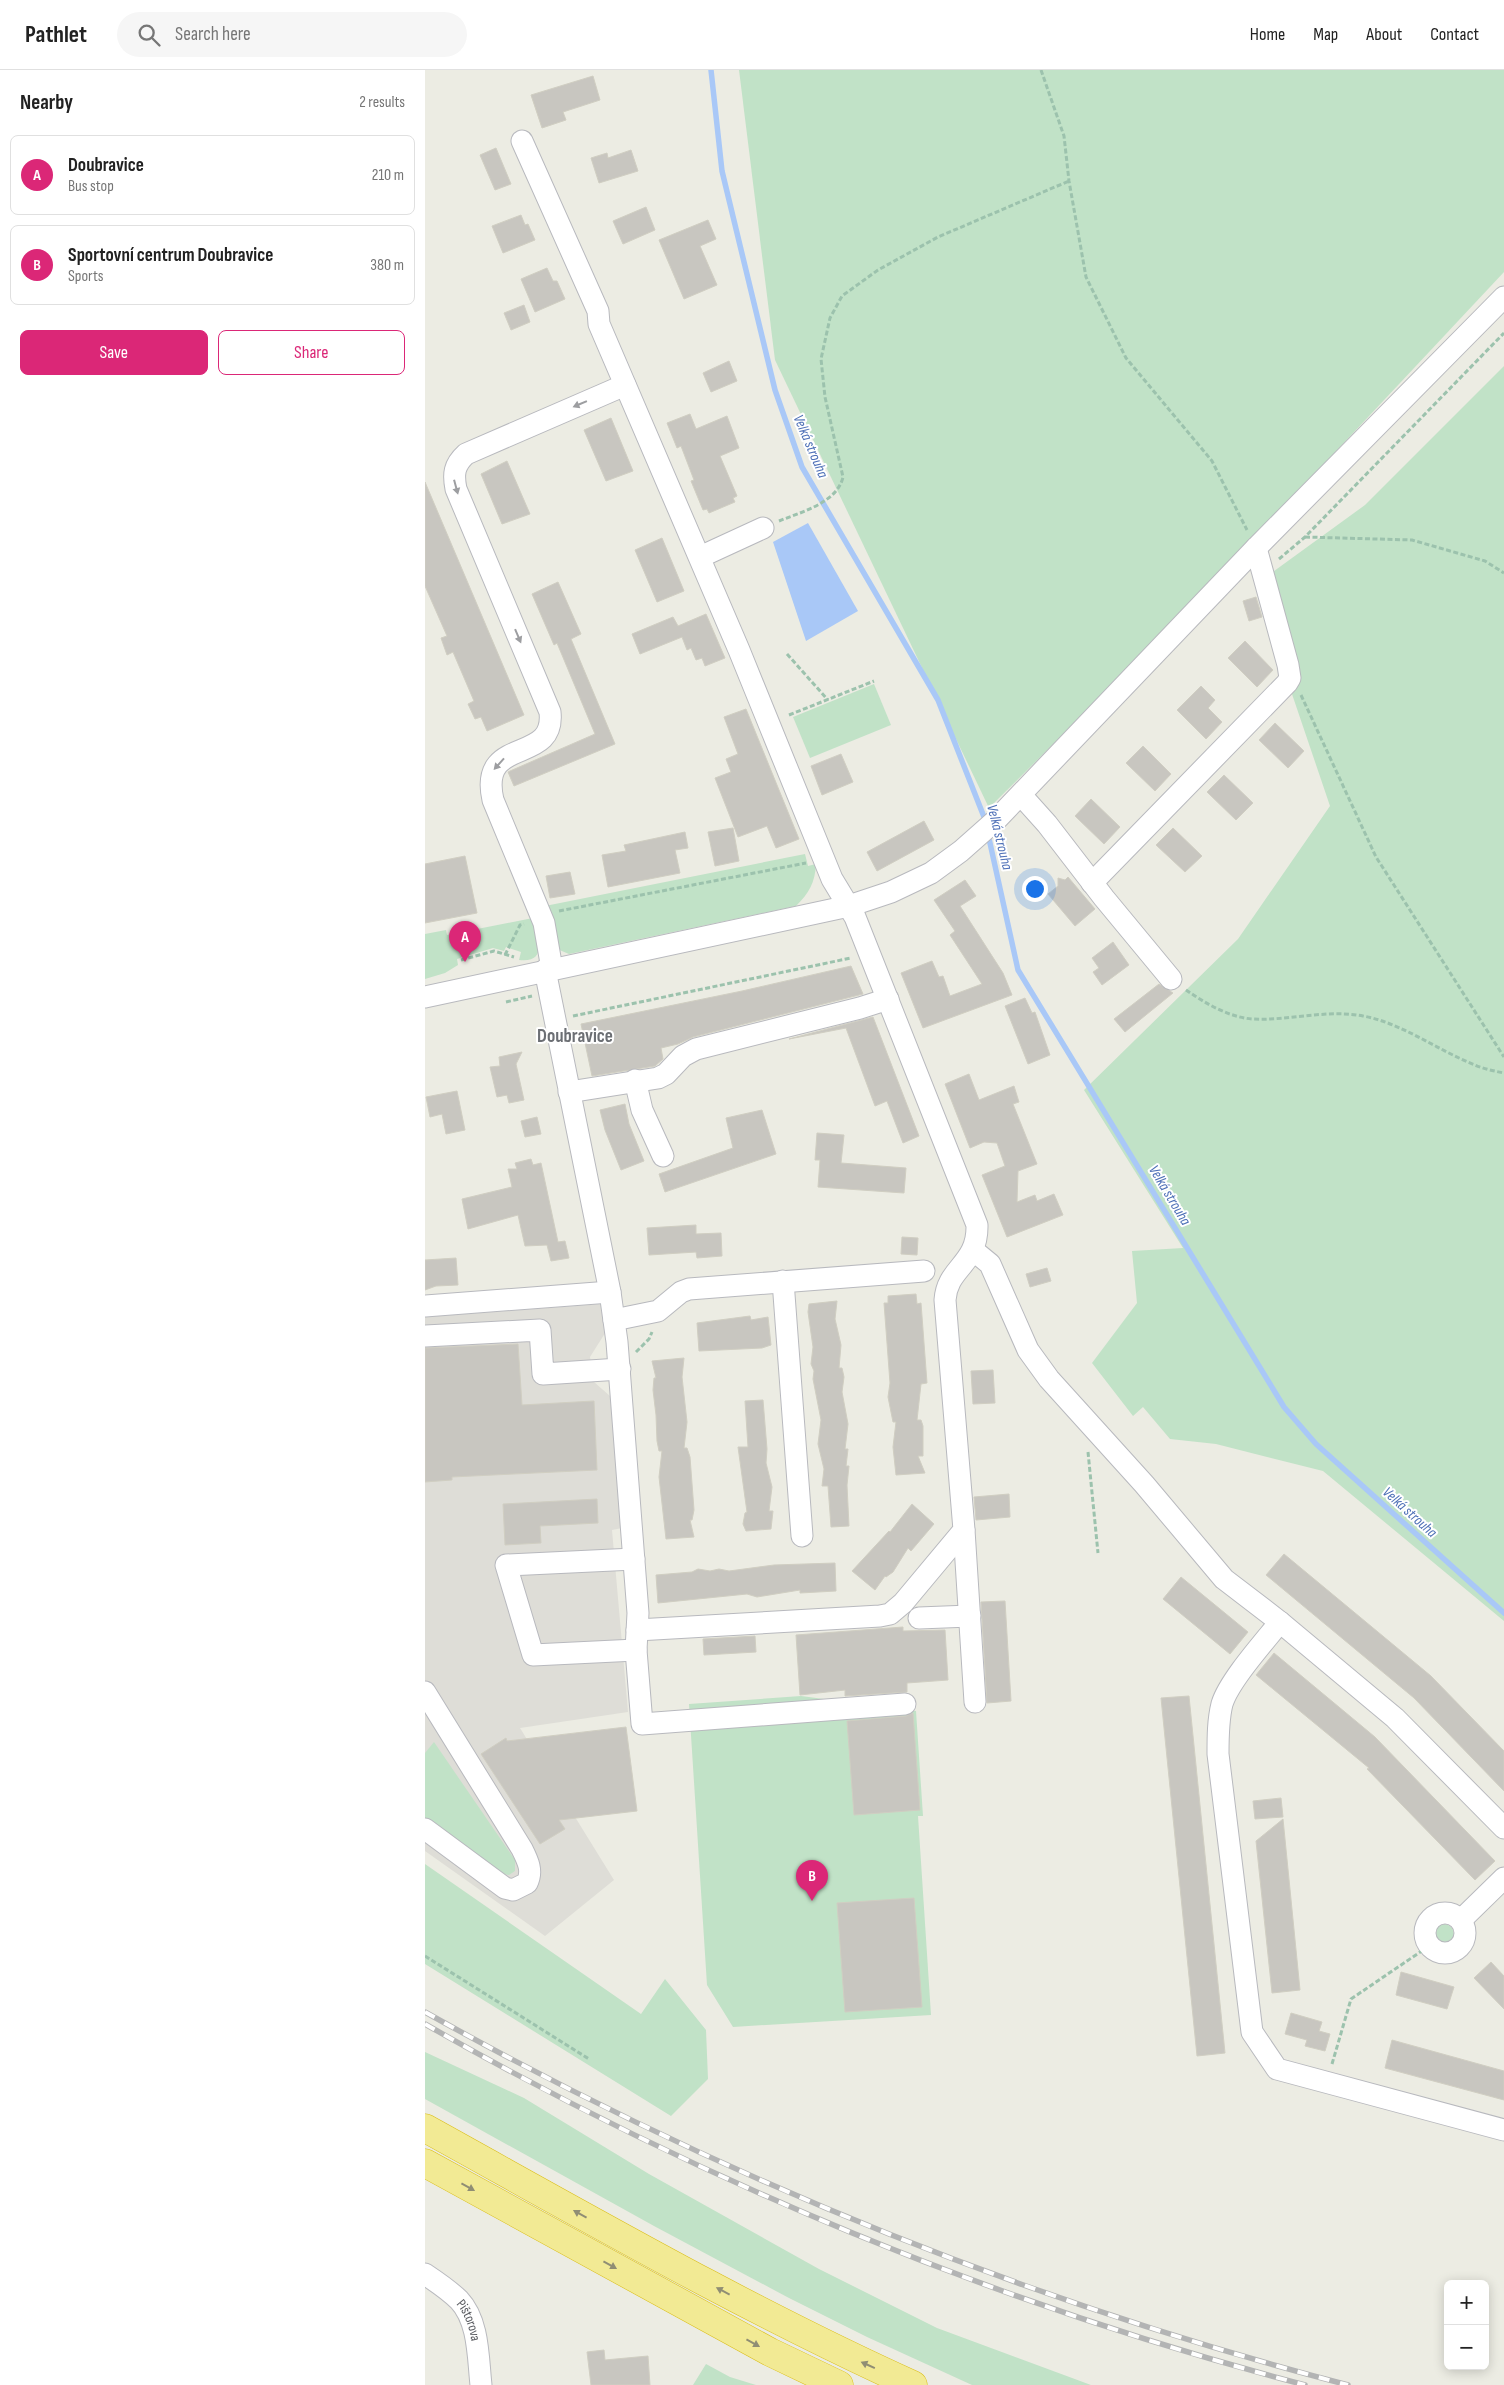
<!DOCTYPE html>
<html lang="en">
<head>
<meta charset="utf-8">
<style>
  :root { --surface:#fff; --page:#f6f6f6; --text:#222; --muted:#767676; --line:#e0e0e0; --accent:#db2777 }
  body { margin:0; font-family:"Sofia Sans Condensed",sans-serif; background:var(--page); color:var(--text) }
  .controls { position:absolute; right:15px; bottom:15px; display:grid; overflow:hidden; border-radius:8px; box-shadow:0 2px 12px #0003 }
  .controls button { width:45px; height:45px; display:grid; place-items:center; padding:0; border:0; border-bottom:1px solid var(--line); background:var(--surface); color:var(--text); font:25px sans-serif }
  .you { position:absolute; left:609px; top:818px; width:18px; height:18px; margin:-12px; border:4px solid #fff; border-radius:50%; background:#1a73e8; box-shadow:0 0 0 8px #1a73e833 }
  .badge { display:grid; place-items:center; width:32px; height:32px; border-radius:50%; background:var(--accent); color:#fff; font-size:16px; font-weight:700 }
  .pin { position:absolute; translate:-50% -41px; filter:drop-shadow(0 1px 2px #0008) }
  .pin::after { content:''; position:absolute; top:26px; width:18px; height:15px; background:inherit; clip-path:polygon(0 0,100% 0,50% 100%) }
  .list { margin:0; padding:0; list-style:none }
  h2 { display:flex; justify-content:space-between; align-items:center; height:65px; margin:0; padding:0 20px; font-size:21px }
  h2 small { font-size:16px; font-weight:400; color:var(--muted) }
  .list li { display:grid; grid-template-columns:32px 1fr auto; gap:15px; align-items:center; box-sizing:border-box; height:80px; margin:0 10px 10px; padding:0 10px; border:1px solid var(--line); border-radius:8px }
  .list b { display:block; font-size:19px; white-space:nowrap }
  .list p { margin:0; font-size:16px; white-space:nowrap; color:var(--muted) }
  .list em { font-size:16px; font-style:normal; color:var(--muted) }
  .actions { display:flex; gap:10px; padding:15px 20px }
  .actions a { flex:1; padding:11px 0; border:1px solid var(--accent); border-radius:8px; text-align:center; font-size:18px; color:var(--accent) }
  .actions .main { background:var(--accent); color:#fff }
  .icon { flex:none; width:28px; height:28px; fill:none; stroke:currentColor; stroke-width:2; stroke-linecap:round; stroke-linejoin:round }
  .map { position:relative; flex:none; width:1079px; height:2315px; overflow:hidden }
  header { display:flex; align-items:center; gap:30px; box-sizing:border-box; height:70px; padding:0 25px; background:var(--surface); border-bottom:1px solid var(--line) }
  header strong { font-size:24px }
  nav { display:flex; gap:28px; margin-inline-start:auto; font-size:18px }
  .search { width:350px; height:45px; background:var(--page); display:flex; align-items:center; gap:12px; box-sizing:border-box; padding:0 18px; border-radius:28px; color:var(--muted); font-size:19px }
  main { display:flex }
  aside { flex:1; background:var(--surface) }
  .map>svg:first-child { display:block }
  .industrial { fill:#deddd7 }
  .green { fill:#c1e2c7 }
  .water { fill:#a9c8f7 }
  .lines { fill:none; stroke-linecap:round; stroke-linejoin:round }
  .stream { stroke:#a9c8f7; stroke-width:5.5 }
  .building { fill:#c8c6c0; stroke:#d0cec2 }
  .minor-casing { stroke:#b8b9be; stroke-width:23 }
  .highway-casing { stroke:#dabd15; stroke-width:29 }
  .path { stroke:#9cc2ad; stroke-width:3; stroke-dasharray:5 2.5; stroke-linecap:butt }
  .minor { stroke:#fff; stroke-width:21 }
  .highway { stroke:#f2ea94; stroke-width:28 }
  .rail-casing { stroke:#b3b4b4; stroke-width:5.5 }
  .rail { stroke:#fff; stroke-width:4; stroke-dasharray:11; stroke-linecap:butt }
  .oneway { fill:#9d9ea1 }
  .oneway2 { fill:#908e74 }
  .labels { text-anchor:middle; stroke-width:4; stroke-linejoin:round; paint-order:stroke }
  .street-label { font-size:14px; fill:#5b5d62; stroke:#fff }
  .water-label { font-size:15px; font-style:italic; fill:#4e70b7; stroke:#fff }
  .district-label { font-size:19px; font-weight:bold; fill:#6c6f74; stroke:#fff }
</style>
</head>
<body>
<header>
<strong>Pathlet</strong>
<div class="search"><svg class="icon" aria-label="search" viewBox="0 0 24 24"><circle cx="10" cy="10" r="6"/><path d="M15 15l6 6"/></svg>Search here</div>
<nav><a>Home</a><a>Map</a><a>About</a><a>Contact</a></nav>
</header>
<main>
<aside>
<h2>Nearby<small>2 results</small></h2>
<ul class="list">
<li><span class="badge">A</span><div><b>Doubravice</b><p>Bus stop</p></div><em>210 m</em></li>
<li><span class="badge">B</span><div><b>Sportovní centrum Doubravice</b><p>Sports</p></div><em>380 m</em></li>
</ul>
<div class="actions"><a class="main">Save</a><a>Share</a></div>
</aside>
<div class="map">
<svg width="1079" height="2315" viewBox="0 0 1079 2315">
  <rect width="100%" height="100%" fill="#ecece3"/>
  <path class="industrial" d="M178,1234L182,1260L165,1287L169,1312L185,1326L197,1458L187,1460L203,1642L95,1658L189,1810L120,1866L0,1781V1247Z"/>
  <g class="green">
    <path d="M314,0H1079V202L752,551L564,738L350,290Z"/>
    <path d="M1079,296V1551L898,1401L791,1374L745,1369L718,1337L708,1346L667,1293L712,1233L707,1181L758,1178L659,1020L813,869L905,736L830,515L940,435Z"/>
    <path d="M449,614L466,655L385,688L368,647Z"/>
    <path d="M380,784L383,796L391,794C390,813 384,823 371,836L144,884L132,879L120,836Z"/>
    <path d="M108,848C112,868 124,893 94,890L96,882L81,877L79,881L68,878L32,889L33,895L20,903L0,909V864L21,860L22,865Z"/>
    <path d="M376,1626L491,1641L498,1746H493L506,1945L308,1957L282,1915L264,1634Z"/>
    <path d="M9,1672L90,1790V1801L84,1805L73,1803L0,1752V1683Z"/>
    <path d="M0,1794L216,1944L240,1909L281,1960L283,2009L246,2046L0,1894Z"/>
    <circle cx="1019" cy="1864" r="10"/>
    <path d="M0,1982L99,2028L224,2104L394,2199L512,2258L666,2315H547L442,2267L364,2228L229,2156L0,2029Z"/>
    <path d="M281,2294L305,2307L331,2315H268Z"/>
  </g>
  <path class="water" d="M383,453L433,541L381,571L348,472Z"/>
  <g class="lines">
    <g class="stream">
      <path d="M286,0L297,101L350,320L377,397L513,630L561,752"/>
      <path d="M563,764L593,900L859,1337L891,1374L1079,1543"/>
    </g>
  </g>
  <g class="building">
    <path d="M168,6L175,30L138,42L141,50L117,58L106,25Z"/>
    <path d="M71,78L86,114L70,120L55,85Z"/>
    <path d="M206,80L213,101L174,113L166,88L182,83L183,88Z"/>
    <path d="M221,137L230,160L198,174L188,151Z"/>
    <path d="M96,145L100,155L103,154L110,170L78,183L67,156Z"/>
    <path d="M283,150L291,169L275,176L292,215L259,229L234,170Z"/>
    <path d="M122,198L128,211H132L140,229L110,242L96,209Z"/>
    <path d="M99,235L105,252L86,260L79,243Z"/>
    <path d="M304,291L312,311L286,322L278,303Z"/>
    <path d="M265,344L271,359L302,346L314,378L295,386L312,426L308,428L310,432L284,443L282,439L278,440L266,411L269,410L256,376L252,378L242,353Z"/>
    <path d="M186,348L208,401L181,411L159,360Z"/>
    <path d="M82,391L105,444L77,454L56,404Z"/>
    <path d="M0,412L99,645L62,661L56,647L50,649L43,634L49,631L28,582L22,585L16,568L22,566L0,516Z"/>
    <path d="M237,468L259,521L232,532L210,480Z"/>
    <path d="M133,512L156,564L146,569L190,674L89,716L83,702L85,701L170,664L132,573L129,575L107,524Z"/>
    <path d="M831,527L837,547L824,551L818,531Z"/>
    <path d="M281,544L300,588L280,596L277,588L271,590L266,578L262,580L257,567L215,584L207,564L248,547L253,556Z"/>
    <path d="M820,571L848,600L832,617L803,588Z"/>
    <path d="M776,616L790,630L783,638L797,652L781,669L752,640Z"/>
    <path d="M321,639L374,769L351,778L342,756L313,767L290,708L306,702L301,689L313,684L299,647Z"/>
    <path d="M850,653L879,681L863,698L834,670Z"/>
    <path d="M718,676L746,704L730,721L701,693Z"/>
    <path d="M416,684L428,712L397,725L386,696Z"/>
    <path d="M799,705L828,733L811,750L782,722Z"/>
    <path d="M666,729L695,757L679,774L650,746Z"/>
    <path d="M499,751L509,770L452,801L442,782Z"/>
    <path d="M308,758L314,791L290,796L283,762Z"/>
    <path d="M748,758L777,786L760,802L731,775Z"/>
    <path d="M260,762L263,778L250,780L255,803L183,817L177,785L201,781L199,775Z"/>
    <path d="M40,786L52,843L0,853V794Z"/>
    <path d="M145,802L150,824L125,828L121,806Z"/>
    <path d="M643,807L670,839L650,856L623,824L633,816V808L640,810Z"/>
    <path d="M540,810L551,826L535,836L578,903L587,925L498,958L476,903L507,891L514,907L518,906L525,926L557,914L525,865L530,861L509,830Z"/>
    <path d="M688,872L704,895L677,915L668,902L674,898L667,888Z"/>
    <path d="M426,896L438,924L268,967L253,974L236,978L238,989L230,996L167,1006L156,954L317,921Z"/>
    <path d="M734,914L748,923L700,962L689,949Z"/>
    <path d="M600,928L607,943L610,942L625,985L603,994L580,936Z"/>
    <path d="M448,947L494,1066L478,1073L462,1031L450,1036L421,958L364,969Z"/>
    <path d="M97,982L91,994L99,1030L84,1033L82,1025L72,1027L65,997L75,996L74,987Z"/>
    <path d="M544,1004L554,1030L589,1016L594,1032L588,1034L612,1094L593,1101L592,1132L610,1125L612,1131L629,1124L638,1145L582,1167L557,1105L580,1096L572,1073L559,1072L545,1078L520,1014Z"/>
    <path d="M32,1021L40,1060L21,1064L17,1044L5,1047L1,1027Z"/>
    <path d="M200,1034L204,1054L219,1091L196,1100L180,1060L175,1040Z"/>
    <path d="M337,1040L351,1084L240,1122L234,1104L308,1078L301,1048Z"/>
    <path d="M112,1047L116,1064L100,1067L96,1051Z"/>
    <path d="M392,1063L419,1065L416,1093L481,1098L479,1123L393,1117L395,1090H390Z"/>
    <path d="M106,1089L108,1095L116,1093L133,1172L140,1171L144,1188L126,1191L122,1175L100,1176L93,1145L43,1159L37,1129L87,1117L83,1099H92L90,1093Z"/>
    <path d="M271,1155V1164L296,1163L297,1186L272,1188L271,1182L224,1185L222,1158Z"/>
    <path d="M477,1167L493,1168L492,1185L476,1184Z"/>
    <path d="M31,1188L33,1215L11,1216L0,1220V1190Z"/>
    <path d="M622,1198L626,1211L605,1217L601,1204Z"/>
    <path d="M491,1224L492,1234L496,1233L502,1313L496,1314L492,1350H496L498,1356V1386H493L500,1403L471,1405L468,1377L471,1352H468L463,1327L465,1313L459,1233H463V1226Z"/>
    <path d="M412,1231L410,1249L416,1275L414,1298H417L419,1307L417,1322L423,1354L420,1379H423L421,1396H424L422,1415L424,1456L406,1457L403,1416H397L399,1399L393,1374L396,1350L388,1309L389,1301L386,1294L388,1277L383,1242L384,1234Z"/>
    <path d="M325,1246L326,1250L343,1247L346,1275L337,1278L274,1281L272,1253Z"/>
    <path d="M93,1274L97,1335L169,1331L172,1400L27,1407V1410L0,1412V1278Z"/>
    <path d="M259,1288L257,1307L262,1352L259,1378H262L265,1387L269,1440L267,1450H265L269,1467L241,1469L234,1407L237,1381H234L232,1371L231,1345L228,1320L229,1308H231L227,1291Z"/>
    <path d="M568,1300L570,1333L548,1334L546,1301Z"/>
    <path d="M338,1330L342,1379L341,1393L347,1417L344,1441H348L346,1459L321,1461L318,1454L320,1443L322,1442L313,1377H323L320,1331Z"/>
    <path d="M584,1424L585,1447L551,1450L549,1427Z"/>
    <path d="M172,1429L173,1453L115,1456L116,1473L80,1475L78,1434Z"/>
    <path d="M487,1434L509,1454L486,1481L483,1478L468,1502L461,1507L460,1506L450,1520L427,1501L464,1461L465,1462Z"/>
    <path d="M859,1484L1006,1606L1079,1681V1721L989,1628L841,1505Z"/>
    <path d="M410,1493L411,1521L375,1523V1520L332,1527L322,1524L233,1533L231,1505L267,1502L273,1499L285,1501L294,1499L304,1501L349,1495Z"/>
    <path d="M756,1507L823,1562L805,1584L738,1529Z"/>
    <path d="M580,1531L586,1631L562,1633L556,1532Z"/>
    <path d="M478,1557V1561L520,1560L523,1610L482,1613V1622L420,1626V1620L375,1625L371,1565Z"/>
    <path d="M330,1566L331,1582L279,1585L278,1569Z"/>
    <path d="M849,1583L950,1667L1070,1791L1050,1810L942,1699L944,1698L831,1605Z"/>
    <path d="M764,1626L800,1983L772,1986L736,1628Z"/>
    <path d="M488,1643L495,1740L429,1745L422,1651L481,1646Z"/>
    <path d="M201,1657L212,1741L134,1750L140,1759L115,1774L56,1684L81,1668L82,1671Z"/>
    <path d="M856,1728L858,1747L830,1749L828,1731Z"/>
    <path d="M858,1749L875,1920L847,1923L831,1771Z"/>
    <path d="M489,1828L497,1937L420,1942L412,1833Z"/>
    <path d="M1066,1892L1079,1906V1939L1049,1908Z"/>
    <path d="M976,1902L1029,1917L1022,1939L971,1925Z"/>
    <path d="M866,1943L897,1952L894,1961L905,1964L900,1981L880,1976L882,1970L860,1964Z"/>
    <path d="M967,1970L1079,2001V2030L960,1998Z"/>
    <path d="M179,2280L180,2290L223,2286L225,2315H166L162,2282Z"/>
  </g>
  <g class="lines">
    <defs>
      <g id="minor">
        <path d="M97,71L173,241L174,254L314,580L407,809L430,847L552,1155C553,1195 522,1197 520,1230L539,1460L478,1533L465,1544L455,1546L212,1560"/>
        <path d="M275,487L338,458"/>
        <path d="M596,725L622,754L679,828L746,909"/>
        <path d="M667,813L862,613L865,608L863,595L831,478"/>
        <path d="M127,899L119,853L68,730C53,664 131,696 125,642L31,419C28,404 29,395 41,384L200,315"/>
        <path d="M120,900L185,1222L192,1272L213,1543L211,1580L217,1654L480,1634"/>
        <path d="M0,927L424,836L466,822L506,803L536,781L571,750L831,478L1079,227"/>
        <path d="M210,1010L217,1040L238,1086"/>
        <path d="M144,1022L233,1008L241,1004L258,986L271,979L435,938L463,929"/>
        <path d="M548,1180L565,1194L603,1280L624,1309L719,1414L799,1509L855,1552L970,1648L1079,1758"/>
        <path d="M358,1211L377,1466"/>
        <path d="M0,1236L185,1222"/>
        <path d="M189,1250L233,1241L256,1222L264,1219L499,1201"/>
        <path d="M0,1266L115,1260L118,1304L195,1299"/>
        <path d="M539,1460L550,1632"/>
        <path d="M209,1489L81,1495L108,1585L211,1580"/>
        <path d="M494,1548L545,1546"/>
        <path d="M855,1552C839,1572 804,1611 797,1634C793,1650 793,1667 793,1684L827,1962L852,1999L1079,2060"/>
        <path d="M0,1622L97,1779C103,1791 108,1801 102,1813L88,1820L80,1818L0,1759"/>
        <circle cx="1020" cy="1863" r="20"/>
        <path d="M1036,1850L1079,1808"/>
        <path id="s1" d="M0,2204C12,2212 24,2220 34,2230C54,2251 53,2288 56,2315"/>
      </g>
      <g id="highway">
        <path d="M0,2058C161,2147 320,2239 488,2315"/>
        <path d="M0,2093L345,2282L414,2315"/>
      </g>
    </defs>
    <use href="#minor" class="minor-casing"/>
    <use href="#highway" class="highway-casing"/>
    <g class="path">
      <path d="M616,0L639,66L644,111L661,207L701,288L787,391L822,460"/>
      <path d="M354,451C376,442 412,433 418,407L400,327L396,289L405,248L417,226L453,200L513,167L644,111"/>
      <path d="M880,467L987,470L1060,491L1079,503"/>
      <path d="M854,489L880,467L1079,263"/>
      <path d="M362,584L403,630"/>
      <path d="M876,625L951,787L1079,987"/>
      <path d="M364,645L449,611"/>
      <path d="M134,841L381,793"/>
      <path d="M80,885L95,855L99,854"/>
      <path d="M36,890L69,881L89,887"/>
      <path d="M761,920C780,933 803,947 827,949C864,951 901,939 938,946C977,953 1012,980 1050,995C1059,999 1069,1001 1079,1003"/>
      <path d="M81,932L107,926"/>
      <path d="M148,946L426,888"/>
      <path d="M211,1282L224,1269L227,1262"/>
      <path d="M663,1382L673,1483"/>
      <path d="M0,1886L164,1989"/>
      <path d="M907,1994L926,1929L1004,1876"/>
    </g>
    <use href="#minor" class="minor"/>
    <use href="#highway" class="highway"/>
    <defs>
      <g id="rail">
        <path d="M0,1942C291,2105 600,2231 923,2315"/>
        <path d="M0,1954C275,2111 574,2235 880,2315"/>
      </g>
    </defs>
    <use href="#rail" class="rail-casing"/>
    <use href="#rail" class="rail"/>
  </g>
  <defs><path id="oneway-solid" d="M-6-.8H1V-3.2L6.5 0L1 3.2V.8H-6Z" transform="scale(1.25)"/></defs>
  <g class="oneway">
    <use href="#oneway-solid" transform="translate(155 334) rotate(157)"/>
    <use href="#oneway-solid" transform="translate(31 417) rotate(75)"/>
    <use href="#oneway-solid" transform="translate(93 566) rotate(67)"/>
    <use href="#oneway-solid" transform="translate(74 694) rotate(132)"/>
  </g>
  <g class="oneway2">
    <use href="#oneway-solid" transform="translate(43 2117) rotate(29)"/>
    <use href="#oneway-solid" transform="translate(155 2144) rotate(-151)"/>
    <use href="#oneway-solid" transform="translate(185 2195) rotate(29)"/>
    <use href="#oneway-solid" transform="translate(298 2221) rotate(-152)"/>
    <use href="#oneway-solid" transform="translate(328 2273) rotate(29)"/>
    <use href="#oneway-solid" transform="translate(443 2295) rotate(-156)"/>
  </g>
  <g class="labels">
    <g class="street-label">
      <text dy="5" stroke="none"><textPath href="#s1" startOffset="66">Pištorova</textPath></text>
    </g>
    <g class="water-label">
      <text transform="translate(386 376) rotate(67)" y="5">Velká strouha</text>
      <text transform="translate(575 767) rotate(76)" y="5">Velká strouha</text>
      <text transform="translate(745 1125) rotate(59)" y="5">Velká strouha</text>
      <text transform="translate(985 1442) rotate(42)" y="5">Velká strouha</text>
    </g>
    <g class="district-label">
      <text x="150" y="972">Doubravice</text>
    </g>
  </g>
</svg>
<div class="controls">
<button>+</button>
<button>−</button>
</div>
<div class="you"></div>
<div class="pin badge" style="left:40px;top:892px">A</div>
<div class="pin badge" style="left:387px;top:1831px">B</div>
</div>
</main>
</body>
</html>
